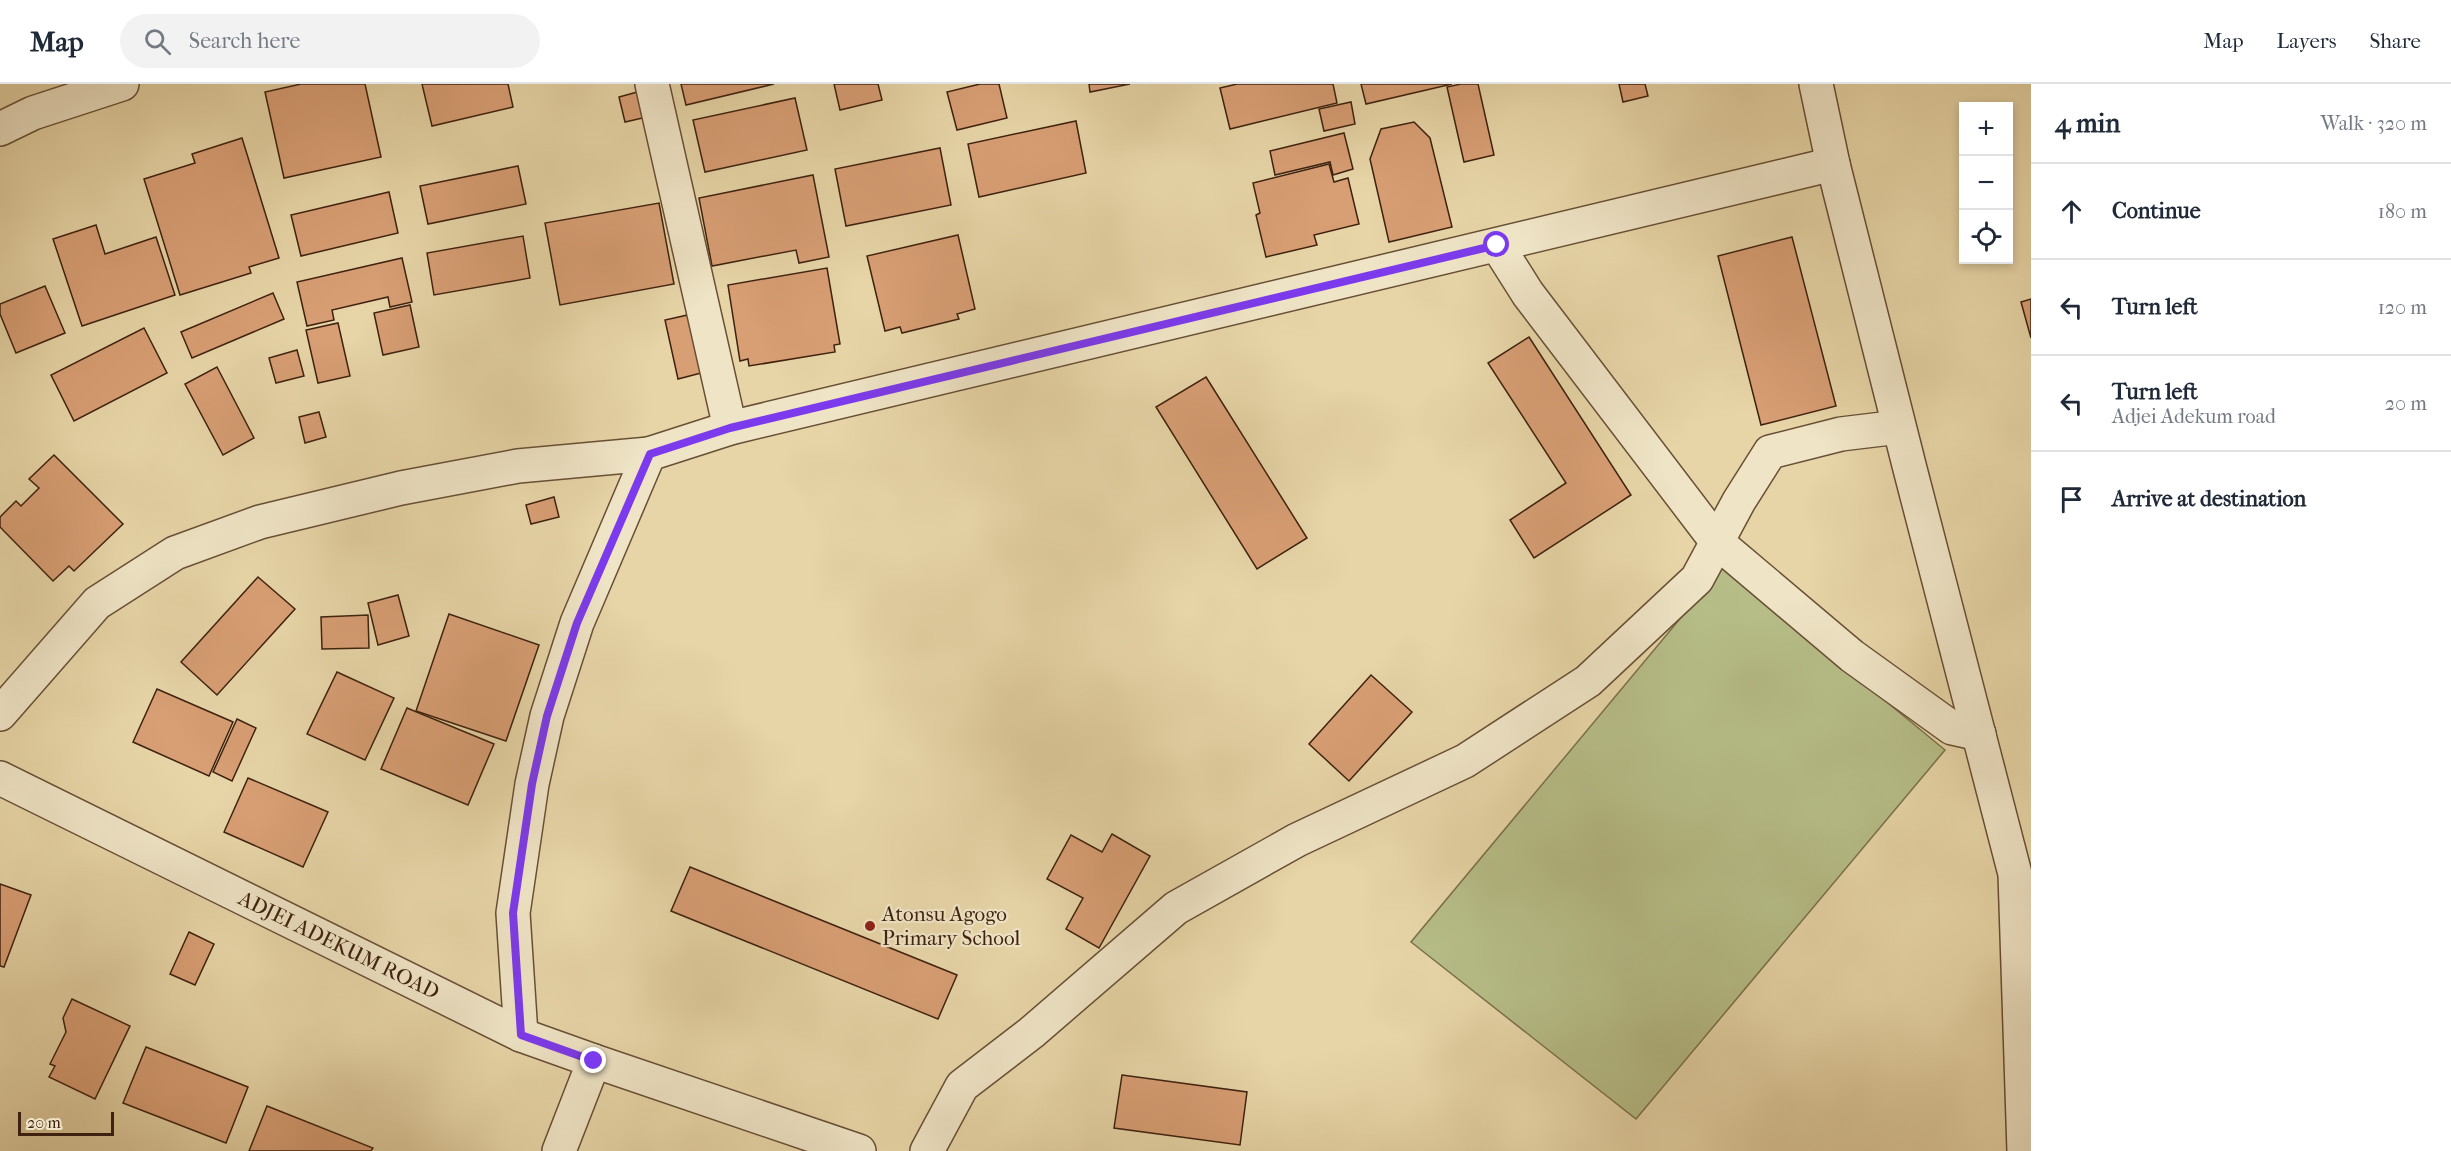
<!DOCTYPE html>
<html lang="en">
<head>
<meta charset="utf-8">
<style>
  :root { --surface:#fff; --page:#f2f2f3; --text:#1f2937; --muted:#747a83; --line:#e0e1e3 }
  body { margin:0; font-family:"IM FELL French Canon",serif; background:var(--page); color:var(--text) }
  .controls { position:absolute; right:18px; top:18px; display:grid; overflow:hidden; border-radius:0px; box-shadow:0 3px 9px #0003 }
  .controls button { width:54px; height:54px; display:grid; place-items:center; padding:0; border:0; border-bottom:2px solid var(--line); background:var(--surface); color:var(--text); font:30px sans-serif }
  .scale { position:absolute; left:18px; bottom:15px; width:96px; box-sizing:border-box; padding-left:6px; border:3px solid #3e220f; border-top:0; font-size:16px; line-height:21px; white-space:nowrap; color:#3e220f; -webkit-text-stroke:4px #efe4c6; paint-order:stroke }
  .stop { position:absolute; width:18px; height:18px; margin:-14px; border:4px solid #7c3aed; border-radius:50%; background:#fff }
  .stop.end { background:#7c3aed; border-color:#fff; box-shadow:0 2px 6px #0008 }
  .list { margin:0; padding:0; list-style:none }
  h2 { display:flex; justify-content:space-between; align-items:center; height:78px; margin:0; padding:0 24px; font-size:26px }
  h2 small { font-size:20px; font-weight:400; color:var(--muted) }
  .list li { display:grid; grid-template-columns:39px 1fr auto; gap:18px; align-items:center; box-sizing:border-box; height:96px; padding:0 24px; border-top:2px solid var(--line) }
  .list b { display:block; font-size:22px; white-space:nowrap }
  .list p { margin:0; font-size:20px; white-space:nowrap; color:var(--muted) }
  .list em { font-size:20px; font-style:normal; color:var(--muted) }
  .icon { flex:none; width:33px; height:33px; fill:none; stroke:currentColor; stroke-width:2; stroke-linecap:round; stroke-linejoin:round }
  .map { position:relative; flex:none; width:2031px; height:1067px; overflow:hidden }
  header { display:flex; align-items:center; gap:36px; box-sizing:border-box; height:84px; padding:0 30px; background:var(--surface); border-bottom:2px solid var(--line) }
  header strong { font-size:28px }
  nav { display:flex; gap:33px; margin-inline-start:auto; font-size:21px }
  .search { width:420px; height:54px; background:var(--page); display:flex; align-items:center; gap:15px; box-sizing:border-box; padding:0 21px; border-radius:33px; color:var(--muted); font-size:22px }
  main { display:flex }
  aside { flex:1; background:var(--surface) }
  .map>svg:first-child { display:block }
  .green { fill:#b6bd87; stroke:#7a704b; stroke-width:1.5 }
  .building { fill:#d89e74; stroke:#3e220f; stroke-width:1.5 }
  .lines { fill:none; stroke-linecap:round; stroke-linejoin:round }
  .minor-casing { stroke:#684f35; stroke-width:36 }
  .minor { stroke:#efe4c6; stroke-width:33 }
  .route { stroke:#7c3aed; stroke-width:8 }
  .poi-dot { fill:#8f2418; stroke:#efe4c6; stroke-width:2 }
  .labels { text-anchor:middle; stroke-width:4.5; stroke-linejoin:round; paint-order:stroke }
  .poi-label { font-size:21px; fill:#3e220f; stroke:#efe4c6; text-anchor:start }
  .street-label { font-size:21px; fill:#3e220f; stroke:#efe4c6 }
</style>
</head>
<body>
<header>
<strong>Map</strong>
<div class="search"><svg class="icon" aria-label="search" viewBox="0 0 24 24"><circle cx="10" cy="10" r="6"/><path d="M15 15l6 6"/></svg>Search here</div>
<nav><a>Map</a><a>Layers</a><a>Share</a></nav>
</header>
<main>
<div class="map">
<svg width="2031" height="1067" viewBox="0 0 2031 1067">
  <rect width="100%" height="100%" fill="#e7d5a7"/>
  <filter id="stains"><feTurbulence type="fractalNoise" baseFrequency=".00333" numOctaves="4"/><feColorMatrix values="0 0 0 0 .2 0 0 0 0 .09 0 0 0 0 .02 0 0 0 .5 -.17"/></filter>
  <radialGradient id="worn" r=".72"><stop offset=".6" stop-color="#630" stop-opacity="0"/><stop offset="1" stop-color="#630" stop-opacity=".3"/></radialGradient>
  <path class="green" d="M1723,483L1945,666L1636,1035L1411,858Z"/>
  <g class="building">
    <path d="M301,0H365L381,73L284,94L265,8Z"/>
    <path d="M422,0H508L513,23L432,42Z"/>
    <path d="M681,0H774L686,21Z"/>
    <path d="M834,0H878L882,16L840,26Z"/>
    <path d="M980,0H999L1007,34L957,46L947,8Z"/>
    <path d="M1089,0H1130L1090,8Z"/>
    <path d="M1237,0H1333L1337,19L1230,45L1220,4Z"/>
    <path d="M1361,0H1452L1366,20Z"/>
    <path d="M1461,0H1478L1494,71L1464,78L1447,3Z"/>
    <path d="M1619,0H1645L1648,12L1623,18Z"/>
    <path d="M641,7L647,33L625,38L619,13Z"/>
    <path d="M795,14L807,66L705,88L693,36Z"/>
    <path d="M1351,18L1355,40L1324,47L1319,25Z"/>
    <path d="M1076,37L1086,89L979,113L968,60Z"/>
    <path d="M1414,38L1430,54L1452,143L1389,158L1370,75L1381,45Z"/>
    <path d="M1344,49L1353,85L1333,91L1330,78L1275,91L1270,67Z"/>
    <path d="M242,54L279,174L249,183L251,189L180,211L144,95L195,79L192,70Z"/>
    <path d="M940,64L951,121L846,142L835,85Z"/>
    <path d="M1329,80L1334,98L1348,94L1359,140L1314,151L1317,161L1266,173L1256,131L1260,129L1253,99Z"/>
    <path d="M518,82L526,120L428,140L420,102Z"/>
    <path d="M813,91L829,173L799,179L796,166L712,182L699,114Z"/>
    <path d="M389,108L398,149L301,172L291,131Z"/>
    <path d="M659,119L674,200L560,221L545,139Z"/>
    <path d="M96,141L105,170L156,153L175,211L82,242L53,155Z"/>
    <path d="M958,151L975,225L957,230L959,235L902,249L900,243L885,247L867,172Z"/>
    <path d="M523,152L530,194L434,211L427,169Z"/>
    <path d="M1792,153L1836,322L1761,341L1718,172Z"/>
    <path d="M402,174L412,218L390,223L388,213L332,226L334,236L307,242L297,198Z"/>
    <path d="M827,184L840,260L834,261L835,268L749,282L748,275L740,277L728,201Z"/>
    <path d="M45,202L65,249L16,269L0,230V220Z"/>
    <path d="M273,209L284,235L192,274L181,248Z"/>
    <path d="M2031,215V254L2021,218Z"/>
    <path d="M410,221L419,263L383,271L374,229Z"/>
    <path d="M692,230L705,288L678,295L665,236Z"/>
    <path d="M338,239L350,292L318,299L306,246Z"/>
    <path d="M144,244L167,289L74,337L51,291Z"/>
    <path d="M1529,253L1631,411L1534,474L1510,436L1566,399L1488,279Z"/>
    <path d="M297,266L304,292L276,299L269,274Z"/>
    <path d="M217,283L254,354L223,371L185,300Z"/>
    <path d="M1206,293L1307,454L1257,485L1156,323Z"/>
    <path d="M319,328L326,353L305,359L299,333Z"/>
    <path d="M54,371L123,440L74,487L69,482L53,497L0,443V433L16,417L21,422L39,404L29,395Z"/>
    <path d="M554,413L559,433L531,440L526,421Z"/>
    <path d="M258,493L295,525L217,611L181,578Z"/>
    <path d="M398,511L409,552L378,561L368,519Z"/>
    <path d="M449,530L539,561L506,657L416,627Z"/>
    <path d="M368,531L369,564L322,565L321,533Z"/>
    <path d="M337,588L394,614L365,676L307,650Z"/>
    <path d="M1371,591L1412,628L1349,697L1309,660Z"/>
    <path d="M157,605L233,638L209,692L133,658Z"/>
    <path d="M407,624L494,660L468,721L381,685Z"/>
    <path d="M237,635L256,644L232,697L213,688Z"/>
    <path d="M248,694L328,728L303,783L224,748Z"/>
    <path d="M1112,750L1150,772L1099,864L1066,845L1083,814L1047,795L1071,751L1102,768Z"/>
    <path d="M690,783L957,891L938,935L671,827Z"/>
    <path d="M0,800L31,811L4,883L0,882Z"/>
    <path d="M189,848L214,860L195,901L170,890Z"/>
    <path d="M72,915L130,942L95,1015L49,993L55,982L50,980L66,948L63,934Z"/>
    <path d="M146,963L248,1003L226,1059L123,1019Z"/>
    <path d="M1122,991L1247,1008L1240,1061L1114,1044Z"/>
    <path d="M267,1022L373,1064L371,1067H249Z"/>
  </g>
  <g class="lines">
    <defs>
      <g id="minor">
        <path d="M652,0L730,344"/>
        <path d="M1816,0L1833,80L1910,385L2015,790L2024,1067"/>
        <path d="M0,45L33,29L122,0"/>
        <path d="M1497,161L1528,210L1717,458L1852,572L1952,644L1979,650"/>
        <path d="M0,630L97,519L175,469L260,438L401,404L518,382L649,370"/>
        <path d="M0,694L521,951L594,977L559,1067"/>
        <path d="M521,951L513,829L532,700L547,632L577,539L649,370L730,344L1833,80"/>
        <path d="M594,977L859,1067"/>
        <path d="M927,1067L962,1002L1031,949L1176,824L1297,756L1465,677L1588,597L1697,495L1739,417L1770,368L1841,350L1899,343"/>
      </g>
    </defs>
    <use href="#minor" class="minor-casing"/>
    <use href="#minor" class="minor"/>
  </g>
  <g class="lines">
    <path class="route" d="M594,977L521,951L513,829L532,700L547,632L577,539L650,370L730,344L1497,161"/>
  </g>
  <circle class="poi-dot" cx="870" cy="842" r="6"/>
  <g class="labels">
    <g class="poi-label">
      <text x="882" y="837">Atonsu Agogo<tspan x="882" dy="24">Primary School</tspan></text>
    </g>
    <g class="street-label">
      <text transform="translate(339 861) rotate(26)" y="7">ADJEI ADEKUM ROAD</text>
    </g>
  </g>
  <rect width="100%" height="100%" filter="url(#stains)"/>
  <rect width="100%" height="100%" fill="url(#worn)"/>
</svg>
<div class="controls">
<button>+</button>
<button>−</button>
<button><svg class="icon" aria-label="locate" viewBox="0 0 24 24"><circle cx="12" cy="12" r="6"/><path d="M12 2v4M12 18v4M2 12h4M18 12h4"/></svg></button>
</div>
<div class="scale">20 m</div>
<div class="stop" style="left:1497px;top:161px"></div>
<div class="stop end" style="left:594px;top:977px"></div>
</div>
<aside>
<h2>4 min<small>Walk · 320 m</small></h2>
<ul class="list">
<li><svg class="icon" aria-label="ahead" viewBox="0 0 24 24"><path d="M12 20V5M6 11l6-6 6 6"/></svg><div><b>Continue</b></div><em>180 m</em></li>
<li><svg class="icon" aria-label="left" viewBox="0 0 24 24"><path d="M17 20v-9H6M10 6l-5 5 5 5"/></svg><div><b>Turn left</b></div><em>120 m</em></li>
<li><svg class="icon" aria-label="left" viewBox="0 0 24 24"><path d="M17 20v-9H6M10 6l-5 5 5 5"/></svg><div><b>Turn left</b><p>Adjei Adekum road</p></div><em>20 m</em></li>
<li><svg class="icon" aria-label="arrive" viewBox="0 0 24 24"><path d="M6 21V4h12l-3 4 3 4H6"/></svg><div><b>Arrive at destination</b></div></li>
</ul>
</aside>
</main>
</body>
</html>
